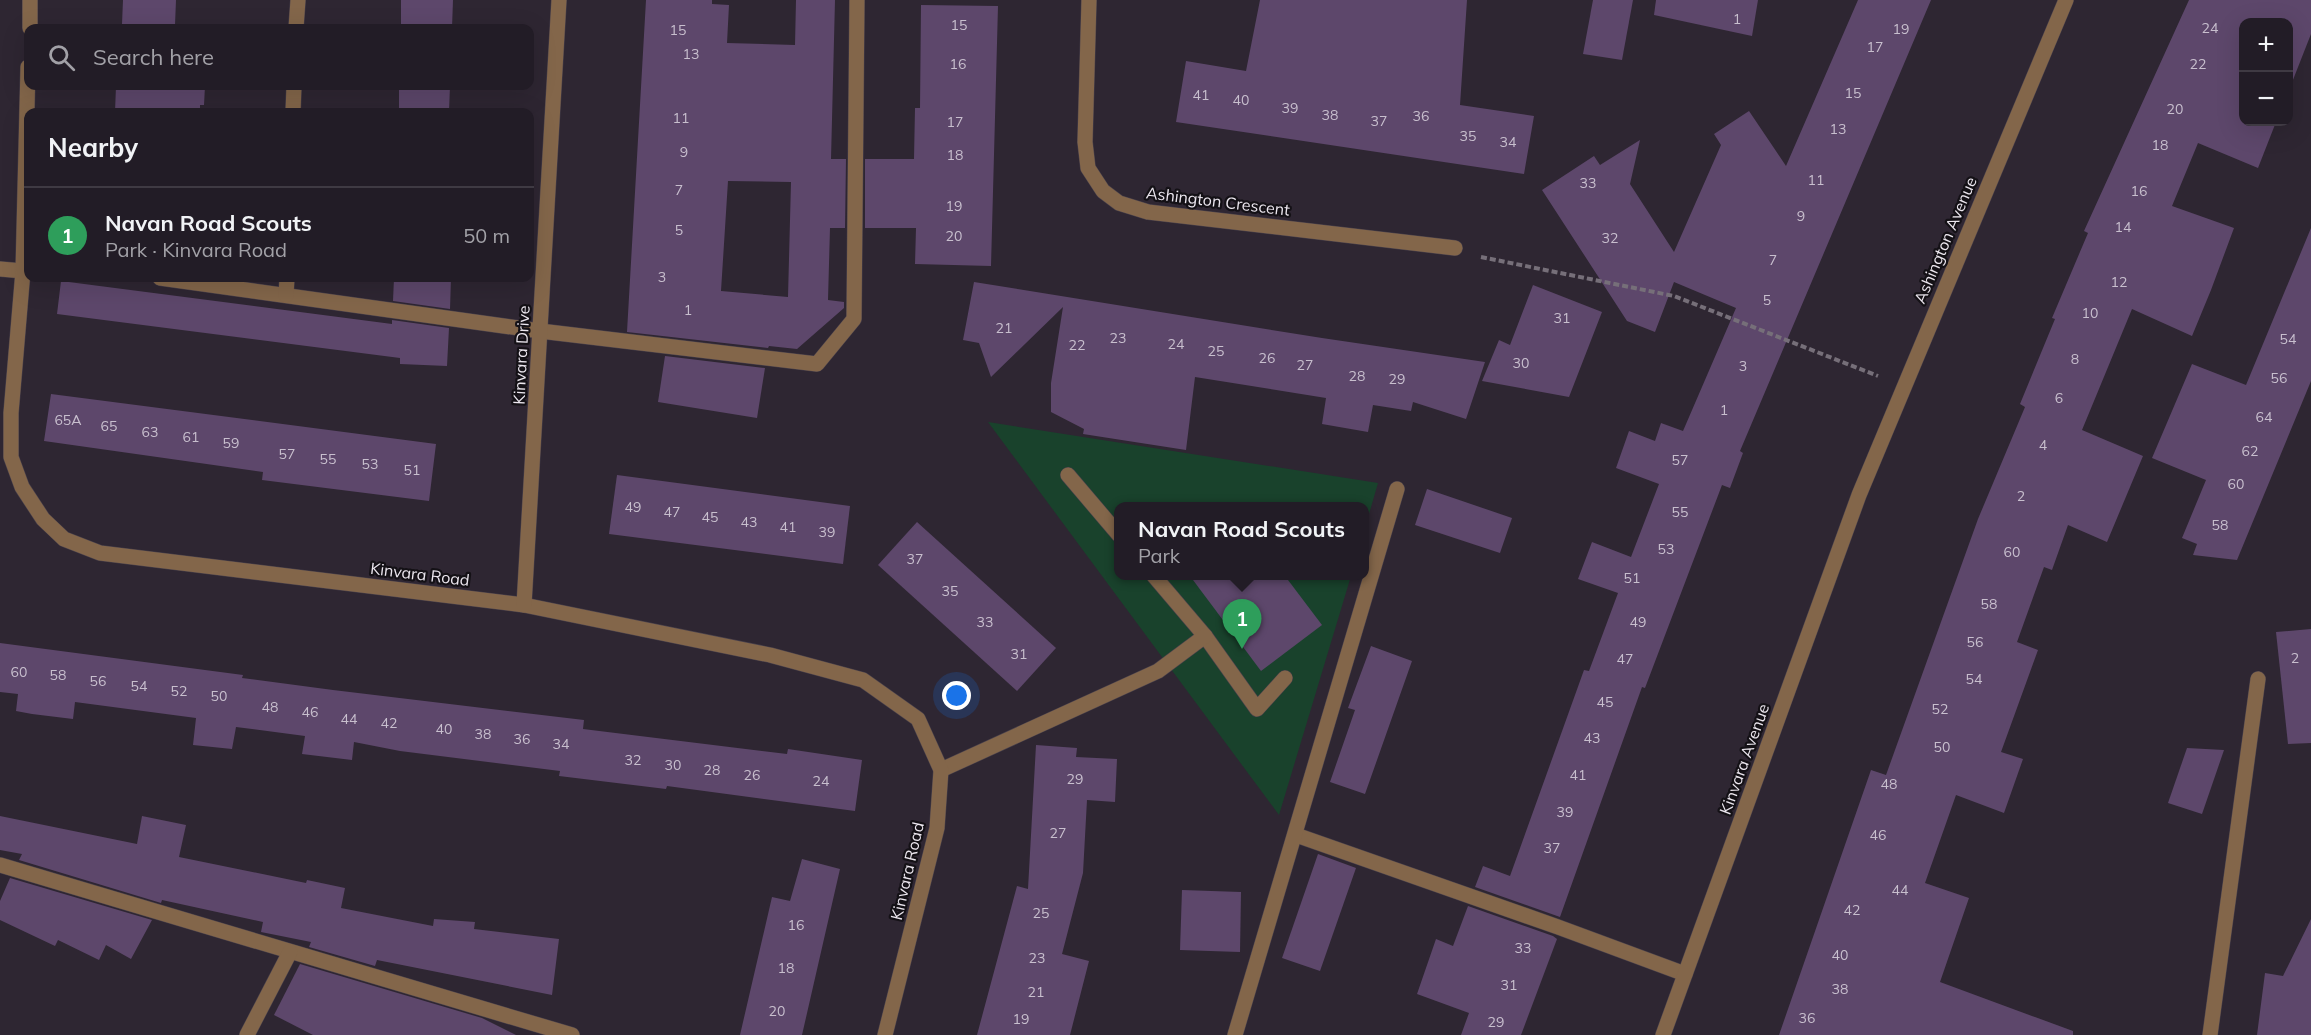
<!DOCTYPE html>
<html lang="en">
<head>
<meta charset="utf-8">
<style>
  :root { --surface:#221c26; --page:#2e2932; --text:#f1f3f6; --muted:#a2a1a7; --line:#3f3a43; --accent:#b45309 }
  body { margin:0; font-family:Mulish,sans-serif; background:var(--page); color:var(--text) }
  .controls { position:absolute; right:18px; top:18px; display:grid; overflow:hidden; border-radius:12px; box-shadow:0 6px 24px #0002 }
  .controls button { width:54px; height:54px; display:grid; place-items:center; padding:0; border:0; border-bottom:2px solid var(--line); background:var(--surface); color:var(--text); font:30px sans-serif }
  .you { position:absolute; left:957px; top:696px; width:21px; height:21px; margin:-15px; border:4px solid #fff; border-radius:50%; background:#1a73e8; box-shadow:0 0 0 9px #1a73e833 }
  .badge { display:grid; place-items:center; width:39px; height:39px; border-radius:50%; background:var(--accent); color:#fff; font-size:20px; font-weight:700 }
  .pin { position:absolute; translate:-50% -50px; filter:drop-shadow(0 2px 3px #0008) }
  .pin::after { content:''; position:absolute; top:32px; width:21px; height:18px; background:inherit; clip-path:polygon(0 0,100% 0,50% 100%) }
  .popup { position:absolute; left:1114px; top:502px; width:255px; height:78px; box-sizing:border-box; display:grid; place-content:center; border-radius:12px; background:var(--surface); filter:drop-shadow(0 2px 4px #0005); font-size:20px; white-space:nowrap; color:var(--muted) }
  .popup b { font-size:22px; color:var(--text) }
  .popup::after { content:''; position:absolute; left:50%; top:100%; margin-left:-12px; border:12px solid transparent; border-top-color:var(--surface) }
  .list { margin:0; padding:0; list-style:none }
  h2 { display:flex; justify-content:space-between; align-items:center; height:78px; margin:0; padding:0 24px; font-size:26px }
  h2 small { font-size:20px; font-weight:400; color:var(--muted) }
  .list li { display:grid; grid-template-columns:39px 1fr auto; gap:18px; align-items:center; box-sizing:border-box; height:96px; padding:0 24px; border-top:2px solid var(--line) }
  .list b { display:block; font-size:22px; white-space:nowrap }
  .list p { margin:0; font-size:20px; white-space:nowrap; color:var(--muted) }
  .list em { font-size:20px; font-style:normal; color:var(--muted) }
  .icon { flex:none; width:33px; height:33px; fill:none; stroke:currentColor; stroke-width:2; stroke-linecap:round; stroke-linejoin:round }
  .map { position:relative; flex:none; width:2311px; height:1035px; overflow:hidden }
  .search { position:absolute; background:var(--surface); box-shadow:0 6px 24px #0002; left:24px; top:24px; width:510px; height:66px; display:flex; align-items:center; gap:15px; box-sizing:border-box; padding:0 21px; border-radius:12px; color:var(--muted); font-size:22px }
  .panel { position:absolute; background:var(--surface); box-shadow:0 6px 24px #0002; left:24px; top:108px; width:510px; height:174px; border-radius:12px }
  .map>svg:first-child { display:block }
  .green { fill:#19422c }
  .building { fill:#5d476b; fill-rule:evenodd }
  .lines { fill:none; stroke-linecap:round; stroke-linejoin:round }
  .service-casing { stroke:#49414c; stroke-width:16 }
  .minor-casing { stroke:#49414c; stroke-width:16 }
  .path { stroke:#766f79; stroke-width:4; stroke-dasharray:6 3; stroke-linecap:butt }
  .service { stroke:#83664a; stroke-width:15 }
  .minor { stroke:#83664a; stroke-width:15 }
  .labels { text-anchor:middle; stroke-width:4.5; stroke-linejoin:round; paint-order:stroke }
  .number-label { font-size:14px; fill:#c8bfce }
  .street-label { font-size:16px; fill:#ece7ef; stroke:#141116 }
</style>
</head>
<body>
<div class="map">
<svg width="2311" height="1035" viewBox="0 0 2311 1035">
  <rect width="100%" height="100%" fill="#2e2632"/>
  <path class="green" d="M988,422L1378,483L1365,528V506H1119V576H1351L1279,815Z"/>
  <g class="building">
    <path d="M123,0H176L175,25L207,26V28H117V24H122Z"/>
    <path d="M401,0H453L452,28H401Z"/>
    <path d="M646,0H712V4L729,5L727,43L795,45L796,0H835L831,159H846L845,228H830L828,300L844,302V308L797,349L769,346L768,348L627,332ZM728,181L791,182L788,297L721,291Z"/>
    <path d="M1260,0H1467L1460,105L1534,116L1524,174L1176,122L1186,61L1246,71Z"/>
    <path d="M1593,0H1633L1622,60L1583,54Z"/>
    <path d="M1656,0H1758L1752,36L1654,15Z"/>
    <path d="M1858,0H1931L1740,451L1743,453L1730,488L1722,485L1645,688L1642,687L1560,917L1475,887L1483,866L1510,876L1584,670L1589,671L1618,593L1578,579L1592,542L1631,557L1659,484L1616,468L1629,431L1655,441L1661,423L1683,431L1736,308L1674,282L1655,332L1627,321L1542,190L1594,156L1600,165L1640,140L1630,184L1674,252L1721,145L1714,134L1749,111L1786,166Z"/>
    <path d="M2189,0H2311V34L2289,90V22H2244V122H2276L2258,168L2198,143L2172,206L2234,228L2211,290L2192,336L2132,309L2082,430L2143,456L2107,542L2068,525L2052,570L2044,567L2017,642L2038,650L2001,752L2023,759L2004,813L1956,795L1925,883L1969,898L1940,982L2073,1031V1035H1779L1871,770L1886,775L1978,519L2025,407L2020,404L2055,319L2052,318L2088,233L2084,231Z"/>
    <path d="M921,5L998,6L991,266L915,264L916,228H865V159H914L915,108H920Z"/>
    <path d="M116,86H205L204,105H200V112H115Z"/>
    <path d="M399,86H450L449,112H399Z"/>
    <path d="M2311,228V381L2237,560L2193,555L2197,544L2182,538L2206,480L2152,458L2192,364L2246,385Z"/>
    <path d="M394,278H451L450,309L393,301Z"/>
    <path d="M61,281L392,324V320L449,328L447,366L400,364V358L57,314Z"/>
    <path d="M974,282L1322,338L1485,362L1466,419L1413,402L1411,411L1373,405L1368,432L1322,424L1326,398L1195,377L1186,450L1083,434L1084,429L1051,412V383L1063,307L991,377L979,343L963,340Z"/>
    <path d="M1533,285L1602,312L1569,397L1482,381L1499,340L1510,345Z"/>
    <path d="M665,356L765,368L757,418L658,402Z"/>
    <path d="M51,394L436,444L429,501L262,480L263,472L44,441Z"/>
    <path d="M617,475L850,506L843,564L609,534Z"/>
    <path d="M1427,489L1512,518L1500,553L1415,525Z"/>
    <path d="M917,522L1056,648L1017,691L878,565Z"/>
    <path d="M1190,576H1285L1322,625L1261,671Z"/>
    <path d="M2311,629V743L2288,744L2276,632Z"/>
    <path d="M0,643L243,675L242,678L333,690L584,720L583,729L787,754L788,749L862,760L855,811L667,786L666,789L559,776L560,771L400,751L354,742L352,760L302,754L305,736L236,727L232,749L193,745L196,718L75,702L73,719L32,714L16,711L18,694L0,692Z"/>
    <path d="M1371,646L1412,661L1365,794L1330,782L1355,710L1348,708Z"/>
    <path d="M1036,745L1077,748L1076,757L1117,759L1115,802L1087,800L1083,873L1062,954L1089,961L1070,1035H977L1017,886L1028,889Z"/>
    <path d="M2187,748L2224,750L2202,814L2168,803Z"/>
    <path d="M0,816L137,844L142,816L186,825L179,857L306,883L307,880L345,888L341,908L433,926L434,919L475,922L474,929L559,939L552,995L377,960L375,966L309,947L311,942L261,932L263,922L162,900L161,903L19,860L22,854L0,850Z"/>
    <path d="M1318,854L1356,868L1320,971L1282,958Z"/>
    <path d="M802,859L840,869L802,1035H740L772,897L790,901Z"/>
    <path d="M10,878L152,920L131,959L106,945L99,960L58,940L55,946L0,920V901Z"/>
    <path d="M1182,890L1241,892L1240,952L1180,950Z"/>
    <path d="M1468,906L1553,936L1557,939L1521,1035H1461L1469,1013L1417,994L1436,939L1453,946Z"/>
    <path d="M2311,919V1035H2257L2265,973L2283,976Z"/>
    <path d="M300,964L482,1018L516,1035H313L274,1015Z"/>
  </g>
  <g class="lines">
    <defs>
      <g id="service">
        <path d="M296,28L298,0"/>
        <path d="M293,112L294,86"/>
        <path d="M0,269L23,271"/>
        <path d="M160,278L540,331L817,364L854,319L857,0"/>
        <path d="M286,295L287,278"/>
        <path d="M1068,475L1119,535"/>
        <path d="M1154,576L1205,636L1257,709L1285,678"/>
        <path d="M941,770L1158,671L1205,636"/>
        <path d="M1296,835L1558,927L1685,974"/>
        <path d="M0,865L572,1035"/>
        <path d="M247,1035L290,952"/>
        <path d="M1235,1035L1397,489"/>
        <path d="M2210,1035L2258,679"/>
      </g>
      <g id="minor">
        <path d="M1089,0L1085,142L1088,168L1103,191L1119,203L1148,212L1455,248"/>
        <path d="M30,28V0"/>
        <path d="M28,67L23,271L11,413V457L22,487L43,519L64,539L100,553L524,605L770,655L863,680L918,719L941,770L937,828L885,1035"/>
        <path d="M524,605L559,0"/>
        <path d="M1663,1035L1859,495L2066,0"/>
      </g>
    </defs>
    <use href="#service" class="service-casing"/>
    <use href="#minor" class="minor-casing"/>
    <path class="path" d="M1481,257L1674,296L1878,376"/>
    <use href="#service" class="service"/>
    <use href="#minor" class="minor"/>
  </g>
  <g class="labels">
    <g class="number-label">
      <text x="1737" y="24">1</text>
      <text x="959" y="30">15</text>
      <text x="2210" y="33">24</text>
      <text x="1901" y="34">19</text>
      <text x="678" y="35">15</text>
      <text x="1875" y="52">17</text>
      <text x="691" y="59">13</text>
      <text x="958" y="69">16</text>
      <text x="2198" y="69">22</text>
      <text x="1853" y="98">15</text>
      <text x="1201" y="100">41</text>
      <text x="1241" y="105">40</text>
      <text x="1290" y="113">39</text>
      <text x="2175" y="114">20</text>
      <text x="1330" y="120">38</text>
      <text x="1421" y="121">36</text>
      <text x="681" y="123">11</text>
      <text x="1379" y="126">37</text>
      <text x="955" y="127">17</text>
      <text x="1838" y="134">13</text>
      <text x="1468" y="141">35</text>
      <text x="1508" y="147">34</text>
      <text x="2160" y="150">18</text>
      <text x="684" y="157">9</text>
      <text x="955" y="160">18</text>
      <text x="1816" y="185">11</text>
      <text x="1588" y="188">33</text>
      <text x="679" y="195">7</text>
      <text x="2139" y="196">16</text>
      <text x="954" y="211">19</text>
      <text x="1801" y="221">9</text>
      <text x="2123" y="232">14</text>
      <text x="679" y="235">5</text>
      <text x="954" y="241">20</text>
      <text x="1610" y="243">32</text>
      <text x="1773" y="265">7</text>
      <text x="662" y="282">3</text>
      <text x="2119" y="287">12</text>
      <text x="1767" y="305">5</text>
      <text x="688" y="315">1</text>
      <text x="2090" y="318">10</text>
      <text x="1562" y="323">31</text>
      <text x="1004" y="333">21</text>
      <text x="1118" y="343">23</text>
      <text x="2288" y="344">54</text>
      <text x="1176" y="349">24</text>
      <text x="1077" y="350">22</text>
      <text x="1216" y="356">25</text>
      <text x="1267" y="363">26</text>
      <text x="2075" y="364">8</text>
      <text x="1521" y="368">30</text>
      <text x="1305" y="370">27</text>
      <text x="1743" y="371">3</text>
      <text x="1357" y="381">28</text>
      <text x="2279" y="383">56</text>
      <text x="1397" y="384">29</text>
      <text x="2059" y="403">6</text>
      <text x="1724" y="415">1</text>
      <text x="2264" y="422">64</text>
      <text x="68" y="425">65A</text>
      <text x="109" y="431">65</text>
      <text x="150" y="437">63</text>
      <text x="191" y="442">61</text>
      <text x="231" y="448">59</text>
      <text x="2043" y="450">4</text>
      <text x="2250" y="456">62</text>
      <text x="287" y="459">57</text>
      <text x="328" y="464">55</text>
      <text x="1680" y="465">57</text>
      <text x="370" y="469">53</text>
      <text x="412" y="475">51</text>
      <text x="2236" y="489">60</text>
      <text x="2021" y="501">2</text>
      <text x="633" y="512">49</text>
      <text x="672" y="517">47</text>
      <text x="1680" y="517">55</text>
      <text x="710" y="522">45</text>
      <text x="749" y="527">43</text>
      <text x="2220" y="530">58</text>
      <text x="788" y="532">41</text>
      <text x="827" y="537">39</text>
      <text x="1666" y="554">53</text>
      <text x="2012" y="557">60</text>
      <text x="915" y="564">37</text>
      <text x="1632" y="583">51</text>
      <text x="950" y="596">35</text>
      <text x="1989" y="609">58</text>
      <text x="985" y="627">33</text>
      <text x="1638" y="627">49</text>
      <text x="1975" y="647">56</text>
      <text x="1019" y="659">31</text>
      <text x="2295" y="663">2</text>
      <text x="1625" y="664">47</text>
      <text x="19" y="677">60</text>
      <text x="58" y="680">58</text>
      <text x="1974" y="684">54</text>
      <text x="98" y="686">56</text>
      <text x="139" y="691">54</text>
      <text x="179" y="696">52</text>
      <text x="219" y="701">50</text>
      <text x="1605" y="707">45</text>
      <text x="270" y="712">48</text>
      <text x="1940" y="714">52</text>
      <text x="310" y="717">46</text>
      <text x="349" y="724">44</text>
      <text x="389" y="728">42</text>
      <text x="444" y="734">40</text>
      <text x="483" y="739">38</text>
      <text x="1592" y="743">43</text>
      <text x="522" y="744">36</text>
      <text x="561" y="749">34</text>
      <text x="1942" y="752">50</text>
      <text x="633" y="765">32</text>
      <text x="673" y="770">30</text>
      <text x="712" y="775">28</text>
      <text x="752" y="780">26</text>
      <text x="1578" y="780">41</text>
      <text x="1075" y="784">29</text>
      <text x="821" y="786">24</text>
      <text x="1889" y="789">48</text>
      <text x="1565" y="817">39</text>
      <text x="1058" y="838">27</text>
      <text x="1878" y="840">46</text>
      <text x="1552" y="853">37</text>
      <text x="1900" y="895">44</text>
      <text x="1852" y="915">42</text>
      <text x="1041" y="918">25</text>
      <text x="796" y="930">16</text>
      <text x="1523" y="953">33</text>
      <text x="1840" y="960">40</text>
      <text x="1037" y="963">23</text>
      <text x="786" y="973">18</text>
      <text x="1509" y="990">31</text>
      <text x="1840" y="994">38</text>
      <text x="1036" y="997">21</text>
      <text x="777" y="1016">20</text>
      <text x="1807" y="1023">36</text>
      <text x="1021" y="1024">19</text>
      <text x="1496" y="1027">29</text>
    </g>
    <g class="street-label">
      <text transform="translate(1218 201) rotate(7)" y="6">Ashington Crescent</text>
      <text transform="translate(1945 240) rotate(-67)" y="6">Ashington Avenue</text>
      <text transform="translate(521 355) rotate(-87)" y="6">Kinvara Drive</text>
      <text transform="translate(420 574) rotate(7)" y="6">Kinvara Road</text>
      <text transform="translate(1744 759) rotate(-70)" y="6">Kinvara Avenue</text>
      <text transform="translate(907 871) rotate(-77)" y="6">Kinvara Road</text>
    </g>
  </g>
</svg>
<div class="controls">
<button>+</button>
<button>−</button>
</div>
<div class="you"></div>
<div class="pin badge" style="left:1242px;top:649px;background:#2e9e5b">1</div>
<div class="popup"><b>Navan Road Scouts</b>Park</div>
<div class="search"><svg class="icon" aria-label="search" viewBox="0 0 24 24"><circle cx="10" cy="10" r="6"/><path d="M15 15l6 6"/></svg>Search here</div>
<section class="panel">
<h2>Nearby<small></small></h2>
<ul class="list">
<li><span class="badge" style="background:#2e9e5b">1</span><div><b>Navan Road Scouts</b><p>Park · Kinvara Road</p></div><em>50 m</em></li>
</ul>
</section>
</div>
</body>
</html>
